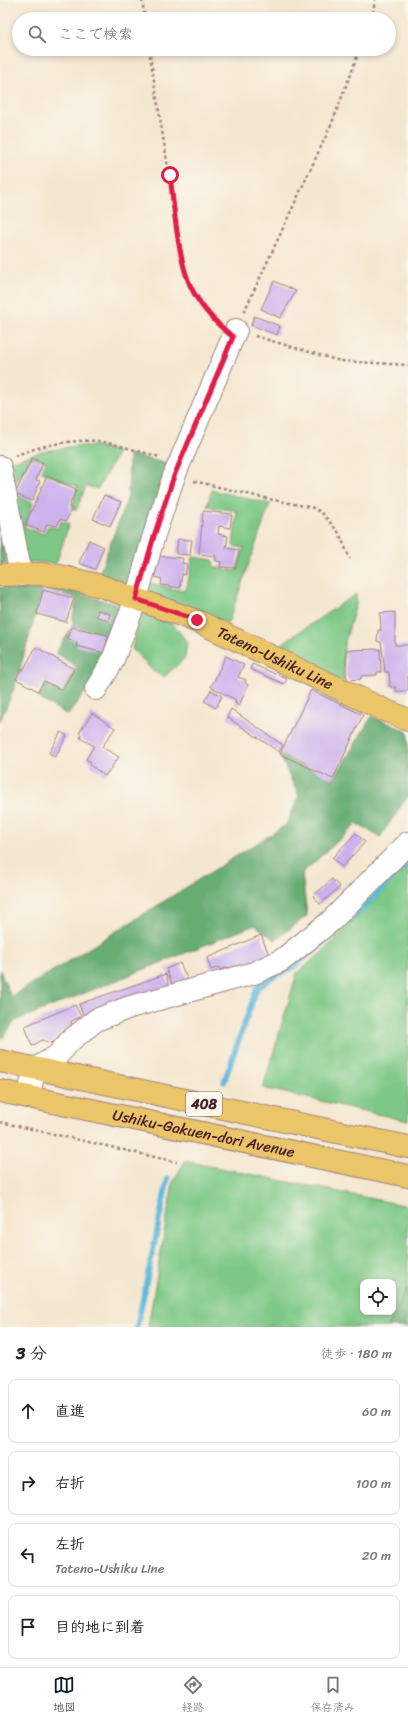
<!DOCTYPE html>
<html lang="ja">
<head>
<meta charset="utf-8">
<style>
  :root { --surface:#fff; --page:#f2f2f2; --text:#222; --muted:#767676; --line:#e0e0e0; --accent:#111827 }
  body { margin:0; font-family:Sriracha,"Klee One",sans-serif; background:var(--page); color:var(--text) }
  .controls { position:absolute; right:12px; bottom:12px; display:grid; overflow:hidden; border-radius:8px; box-shadow:0 2px 6px #0003 }
  .controls button { width:36px; height:36px; display:grid; place-items:center; padding:0; border:0; border-bottom:1px solid var(--line); background:var(--surface); color:var(--text); font:20px sans-serif }
  .stop { position:absolute; width:12px; height:12px; margin:-9px; border:3px solid #e11d48; border-radius:50%; background:#fff }
  .stop.end { background:#e11d48; border-color:#fff; box-shadow:0 1px 4px #0008 }
  .list { margin:0; padding:0; list-style:none }
  h2 { display:flex; justify-content:space-between; align-items:center; height:52px; margin:0; padding:0 16px; font-size:17px }
  h2 small { font-size:13px; font-weight:400; color:var(--muted) }
  .list li { display:grid; grid-template-columns:26px 1fr auto; gap:12px; align-items:center; box-sizing:border-box; height:64px; margin:0 8px 8px; padding:0 8px; border:1px solid var(--line); border-radius:8px }
  .list b { display:block; font-size:15px; white-space:nowrap }
  .list p { margin:0; font-size:13px; white-space:nowrap; color:var(--muted) }
  .list em { font-size:13px; font-style:normal; color:var(--muted) }
  .icon { flex:none; width:22px; height:22px; fill:none; stroke:currentColor; stroke-width:2; stroke-linecap:round; stroke-linejoin:round }
  .map { position:relative; flex:none; width:408px; height:1327px; overflow:hidden }
  .search { position:absolute; background:var(--surface); box-shadow:0 2px 6px #0003; left:12px; right:12px; top:12px; height:44px; display:flex; align-items:center; gap:10px; box-sizing:border-box; padding:0 14px; border-radius:22px; color:var(--muted); font-size:15px }
  .sheet { height:340px; background:var(--surface) }
  nav { display:flex; justify-content:space-around; align-items:center; box-sizing:border-box; height:56px; border-top:1px solid var(--line); background:var(--surface); font-size:11px; color:var(--muted) }
  nav a { display:grid; justify-items:center; gap:2px }
  nav .on { color:var(--accent) }
  .map>svg:first-child { display:block }
  .green { fill:#7dc886; stroke:#647458; fill-rule:evenodd }
  .forest { fill:#66ac73; stroke:#58664f }
  .lines { fill:none; stroke-linecap:round; stroke-linejoin:round }
  .stream { stroke:#5db8db; stroke-width:5.5 }
  .building { fill:#cbb0ed }
  .minor-casing { stroke:#9f837e; stroke-width:24 }
  .major-casing { stroke:#9f837e; stroke-width:24 }
  .highway-casing { stroke:#9f837e; stroke-width:24 }
  .path { stroke:#9f837e; stroke-width:2.5; stroke-dasharray:3 3; stroke-linecap:butt }
  .minor { stroke:#fff; stroke-width:22 }
  .major { stroke:#eac669; stroke-width:22 }
  .highway { stroke:#eac669; stroke-width:22 }
  .route { stroke:#e11d48; stroke-width:5 }
  .labels { text-anchor:middle; stroke-width:4; stroke-linejoin:round; paint-order:stroke }
  .shield { fill:#fbf7ec; stroke:#7f6065; stroke-width:1 }
  .shield-label { font-size:14px; font-weight:bold; fill:#4a1f2b }
  .street-label { font-size:15px; fill:#4a1f2b; stroke:#fbf7ec }
</style>
</head>
<body>
<div class="map">
<svg width="408" height="1327" viewBox="0 0 408 1327">
  <rect width="100%" height="100%" fill="#fbf7ec"/>
  <filter id="ink" filterUnits="userSpaceOnUse"><feTurbulence type="fractalNoise" baseFrequency=".025" numOctaves="2"/><feDisplacementMap in="SourceGraphic" scale="8" xChannelSelector="R" yChannelSelector="G"/><feConvolveMatrix kernelMatrix="1 2 1 2 8 2 1 2 1" color-interpolation-filters="sRGB"/></filter>
  <filter id="wash" filterUnits="userSpaceOnUse"><feTurbulence type="fractalNoise" baseFrequency=".012" numOctaves="4" result="noise"/><feDisplacementMap in="SourceGraphic" scale="16" xChannelSelector="R" yChannelSelector="G"/><feGaussianBlur stdDeviation="0.9" result="paint"/><feColorMatrix in="noise" values="0 0 0 0 0 0 0 0 0 0 0 0 0 0 0 0 0 1.4 0 .05"/><feComposite in="paint" operator="in"/></filter>
  <g filter="url(#wash)">
    <rect width="100%" height="100%" fill="#f4e7d0"/>
    <g class="green">
      <path d="M75,446H98L118,452L98,489L86,486L76,511L72,507L78,487L42,472L46,461L31,457L11,491L7,463L40,452Z"/>
      <path d="M212,490L270,504L228,623L146,596L149,583L183,591L187,588L193,557L213,560L214,567L236,571L244,548L233,546L237,511L207,506Z"/>
      <path d="M13,494L33,503L24,527L44,534L48,526L58,528L61,521L69,524L56,564L21,561Z"/>
      <path d="M356,594V604L344,645L343,682L277,647Z"/>
      <path d="M141,614L173,624L187,642L185,658L164,677L154,672L132,649Z"/>
      <path d="M408,866V1121L263,1088L297,973L320,954Z"/>
      <path d="M185,1161L408,1206V1288L387,1327H148L173,1182ZM363,1282H393V1312H363Z"/>
    </g>
    <g class="forest">
      <path d="M129,454L171,465L133,587L98,576L128,497Z"/>
      <path d="M0,529L7,564H0Z"/>
      <path d="M49,584L128,608L88,688L68,715L38,698L46,684L62,693L77,667L56,653L73,625V615L77,598L43,588L15,686L0,721V587L43,588Z"/>
      <path d="M372,716L408,732V796L380,837L357,824L302,873L307,916L275,940L255,925L15,1021L3,1038L0,1037V970L11,997L286,825L299,796L279,754L333,780Z"/>
      <path d="M407,1288L408,1327H387Z"/>
    </g>
    <g class="lines">
      <g class="stream">
        <path d="M224,1082L257,988L274,976L294,967L362,909L408,862"/>
        <path d="M137,1327L168,1178"/>
      </g>
    </g>
    <g id="blocks">
      <g class="building">
        <path d="M274,281L296,291L280,318L261,309Z"/>
        <path d="M254,316L280,326L277,335L251,325Z"/>
        <path d="M32,458L43,463L36,480L40,481L32,501L15,494Z"/>
        <path d="M47,476L76,489L69,507L72,509L66,521L60,519L57,526L47,524L44,532L25,525Z"/>
        <path d="M104,495L121,502L110,526L93,519Z"/>
        <path d="M203,511L232,514L230,528L219,526L218,534L228,536L226,548L239,550L236,568L220,567L221,562L216,561V556L199,554Z"/>
        <path d="M178,539L192,540L190,555L176,554Z"/>
        <path d="M89,540L104,547L95,569L79,563Z"/>
        <path d="M158,556L183,558L182,563L187,564L185,575L182,574L180,588L161,585L162,579L155,577Z"/>
        <path d="M43,590L74,598L66,622L37,614Z"/>
        <path d="M98,610L110,614L108,621L96,616Z"/>
        <path d="M395,612V645H408V691H396V687H390L389,672H385L381,642L377,641L378,630H381L380,613Z"/>
        <path d="M72,627L108,635L104,653L76,646L77,642L68,639Z"/>
        <path d="M36,647L74,669L62,690L44,681L38,691L16,679L21,669L23,670Z"/>
        <path d="M380,649L381,672H377V675L361,676V679L348,680L346,675V650Z"/>
        <path d="M226,656L244,665L238,677L246,680L245,683L248,685L239,706L235,703L236,700L211,687Z"/>
        <path d="M252,664L287,679L284,684L250,669Z"/>
        <path d="M211,690L222,696L216,708L204,701Z"/>
        <path d="M311,690L363,715L333,779L280,754Z"/>
        <path d="M231,709L283,745L279,752L227,717Z"/>
        <path d="M92,713L115,728L102,747L119,757L105,776L90,765L91,762L86,759L94,746L80,738L81,734L79,733Z"/>
        <path d="M61,732L67,736L55,757L49,753Z"/>
        <path d="M356,833L365,842L342,867L332,858Z"/>
        <path d="M332,879L340,887L320,904L313,896Z"/>
        <path d="M261,935L269,955L231,970L228,967L220,970L219,967L211,970L207,958Z"/>
        <path d="M180,963L189,983L174,989L166,969Z"/>
        <path d="M166,974L169,987L84,1017L79,1004Z"/>
        <path d="M75,1005L81,1017L71,1021L73,1028L63,1032L52,1043L42,1040L32,1046L25,1026Z"/>
      </g>
    </g>
  </g>
  <g filter="url(#ink)">
    <use href="#blocks" fill-opacity="0" stroke="#9f837e" stroke-width="1"/>
    <g class="lines">
      <defs>
        <g id="minor">
          <path d="M0,467L21,575"/>
          <path d="M96,689L112,662L136,599L154,535L174,476L236,330"/>
          <path d="M28,1097L35,1069L57,1056L70,1041L96,1020L130,1007L254,973L282,960L331,921L408,843"/>
        </g>
        <g id="major">
          <path id="s1" d="M0,575L41,574L59,576L101,586L197,621L382,709L408,720"/>
        </g>
        <g id="highway">
          <path d="M0,1061L408,1147"/>
          <path id="s2" d="M0,1091L408,1176"/>
        </g>
      </defs>
      <use href="#minor" class="minor-casing"/>
      <use href="#major" class="major-casing"/>
      <use href="#highway" class="highway-casing"/>
      <g class="path">
        <path d="M142,0L145,19"/>
        <path d="M372,19L375,0"/>
        <path d="M149,49L185,274L194,293L218,324"/>
        <path d="M244,312L332,123L360,49"/>
        <path d="M255,336L340,361L408,365"/>
        <path d="M15,456C37,446 73,439 97,441C118,444 140,452 160,457"/>
        <path d="M194,481L264,498L314,508L322,513L339,533L350,559"/>
        <path d="M0,1122L177,1162"/>
      </g>
      <use href="#minor" class="minor"/>
      <use href="#major" class="major"/>
      <use href="#highway" class="highway"/>
    </g>
  </g>
  <g class="lines" filter="url(#ink)">
    <path class="route" d="M170,175C174,207 178,266 194,293C203,310 218,325 233,337L174,476L154,536L136,599L197,620"/>
  </g>
  <g class="labels">
    <rect class="shield" x="186" y="1092" width="36" height="24" rx="3"/>
    <g class="shield-label">
      <text x="204" y="1109">408</text>
    </g>
    <g class="street-label">
      <text dy="5" stroke="none"><textPath href="#s1" startOffset="291">Tateno-Ushiku Line</textPath></text>
      <text dy="5" stroke="none"><textPath href="#s2" startOffset="208">Ushiku-Gakuen-dori Avenue</textPath></text>
    </g>
  </g>
</svg>
<div class="controls">
<button><svg class="icon" aria-label="locate" viewBox="0 0 24 24"><circle cx="12" cy="12" r="6"/><path d="M12 2v4M12 18v4M2 12h4M18 12h4"/></svg></button>
</div>
<div class="stop" style="left:170px;top:175px"></div>
<div class="stop end" style="left:197px;top:620px"></div>
<div class="search"><svg class="icon" aria-label="search" viewBox="0 0 24 24"><circle cx="10" cy="10" r="6"/><path d="M15 15l6 6"/></svg>ここで検索</div>
</div>
<section class="sheet">
<h2>3 分<small>徒歩 · 180 m</small></h2>
<ul class="list">
<li><svg class="icon" aria-label="ahead" viewBox="0 0 24 24"><path d="M12 20V5M6 11l6-6 6 6"/></svg><div><b>直進</b></div><em>60 m</em></li>
<li><svg class="icon" aria-label="right" viewBox="0 0 24 24"><path d="M7 20v-9h11M14 6l5 5-5 5"/></svg><div><b>右折</b></div><em>100 m</em></li>
<li><svg class="icon" aria-label="left" viewBox="0 0 24 24"><path d="M17 20v-9H6M10 6l-5 5 5 5"/></svg><div><b>左折</b><p>Tateno-Ushiku Line</p></div><em>20 m</em></li>
<li><svg class="icon" aria-label="arrive" viewBox="0 0 24 24"><path d="M6 21V4h12l-3 4 3 4H6"/></svg><div><b>目的地に到着</b></div></li>
</ul>
</section>
<nav>
<a class="on"><svg class="icon" aria-label="map" viewBox="0 0 24 24"><path d="M3 6l6-2 6 2 6-2v14l-6 2-6-2-6 2zM9 4v14M15 6v14"/></svg>地図</a>
<a><svg class="icon" aria-label="directions" viewBox="0 0 24 24"><path d="M12 3l9 9-9 9-9-9zM9 14v-3h6M13 9l2 2-2 2"/></svg>経路</a>
<a><svg class="icon" aria-label="saved" viewBox="0 0 24 24"><path d="M7 4h10v16l-5-4-5 4z"/></svg>保存済み</a>
</nav>
</body>
</html>
